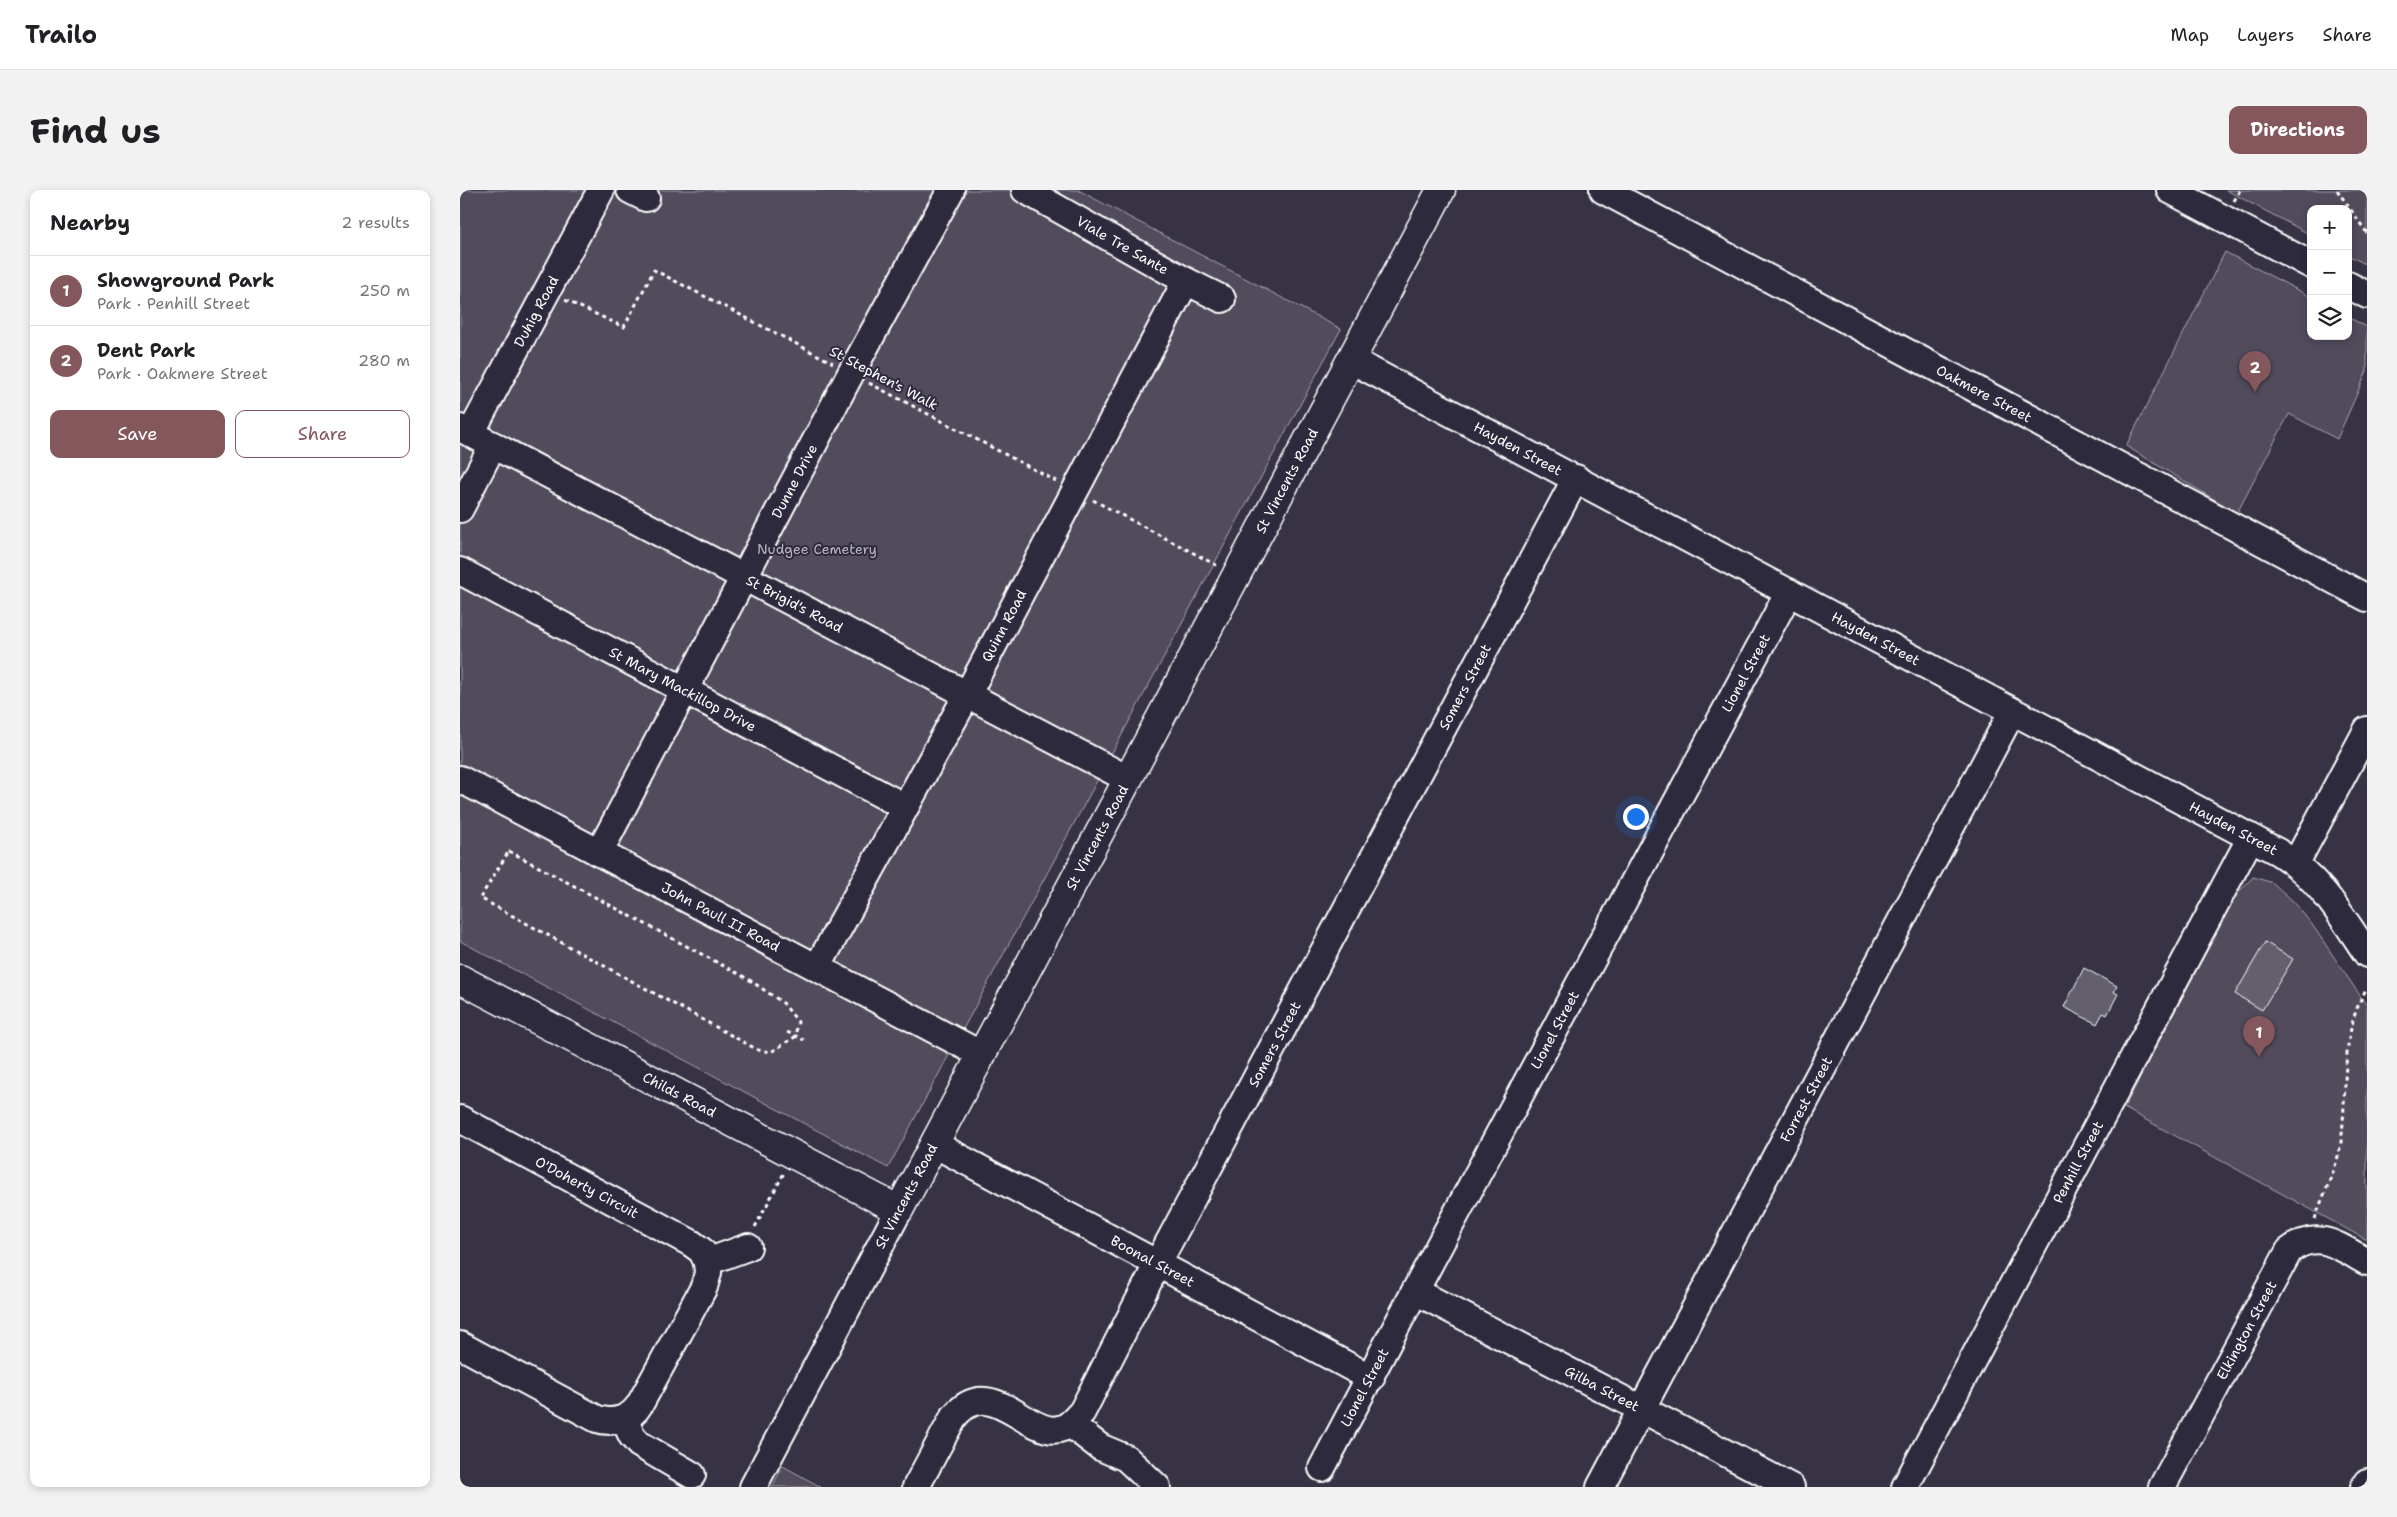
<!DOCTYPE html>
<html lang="en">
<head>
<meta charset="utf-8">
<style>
  :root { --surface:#fff; --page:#f2f2f2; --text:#202124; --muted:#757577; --line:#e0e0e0; --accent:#84575d }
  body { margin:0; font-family:"Shantell Sans",sans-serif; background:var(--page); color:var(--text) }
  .controls { position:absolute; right:15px; top:15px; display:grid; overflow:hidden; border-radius:10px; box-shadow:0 2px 8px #0003 }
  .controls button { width:45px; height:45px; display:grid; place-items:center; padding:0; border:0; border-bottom:1px solid var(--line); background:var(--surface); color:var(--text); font:25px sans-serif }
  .you { position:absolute; left:1175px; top:626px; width:18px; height:18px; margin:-12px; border:4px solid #fff; border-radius:50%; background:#1a73e8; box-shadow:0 0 0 8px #1a73e833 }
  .badge { display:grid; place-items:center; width:32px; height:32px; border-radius:50%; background:var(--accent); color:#fff; font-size:16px; font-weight:700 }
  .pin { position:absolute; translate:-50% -41px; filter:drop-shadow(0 1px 2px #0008) }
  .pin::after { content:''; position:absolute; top:26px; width:18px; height:15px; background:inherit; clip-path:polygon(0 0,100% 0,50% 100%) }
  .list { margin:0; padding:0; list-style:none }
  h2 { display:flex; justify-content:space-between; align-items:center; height:65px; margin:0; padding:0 20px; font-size:21px }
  h2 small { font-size:16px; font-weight:400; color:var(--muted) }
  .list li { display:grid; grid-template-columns:32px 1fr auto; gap:15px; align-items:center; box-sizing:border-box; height:70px; padding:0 20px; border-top:1px solid var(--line) }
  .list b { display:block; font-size:19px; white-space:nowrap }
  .list p { margin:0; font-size:16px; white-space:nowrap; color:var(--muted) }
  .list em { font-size:16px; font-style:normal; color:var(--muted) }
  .actions { display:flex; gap:10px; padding:15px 20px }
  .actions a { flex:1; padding:11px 0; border:1px solid var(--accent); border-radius:10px; text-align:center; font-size:18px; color:var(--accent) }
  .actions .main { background:var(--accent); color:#fff }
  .icon { flex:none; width:28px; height:28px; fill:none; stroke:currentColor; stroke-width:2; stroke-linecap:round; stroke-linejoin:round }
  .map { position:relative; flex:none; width:1907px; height:1297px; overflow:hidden; border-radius:10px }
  header { display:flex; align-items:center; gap:30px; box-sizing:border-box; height:70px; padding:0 25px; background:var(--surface); border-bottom:1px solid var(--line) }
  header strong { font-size:24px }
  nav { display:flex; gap:28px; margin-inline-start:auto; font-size:18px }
  .intro { display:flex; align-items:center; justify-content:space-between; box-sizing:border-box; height:120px; padding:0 30px }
  h1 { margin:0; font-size:35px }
  .button { padding:12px 22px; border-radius:10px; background:var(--accent); color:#fff; font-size:18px; font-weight:700 }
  main { display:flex; gap:30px; padding:0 30px }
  aside { flex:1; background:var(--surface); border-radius:10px; box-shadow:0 2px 8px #0003 }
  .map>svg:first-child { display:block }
  .green { fill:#514c5c; stroke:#a8a6ae }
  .building { fill:#635f6d; stroke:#fff }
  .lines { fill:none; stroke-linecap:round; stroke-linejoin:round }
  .minor-casing { stroke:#fff; stroke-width:30 }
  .major-casing { stroke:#fff; stroke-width:31 }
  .path { stroke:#fff; stroke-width:3; stroke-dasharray:4 4; stroke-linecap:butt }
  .minor { stroke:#2f2a3d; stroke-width:26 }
  .major { stroke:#2f2a3d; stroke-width:28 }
  .labels { text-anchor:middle; stroke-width:4; stroke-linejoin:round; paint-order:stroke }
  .street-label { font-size:14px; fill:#fff; stroke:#2f2a3d }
  .park-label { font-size:14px; fill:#b9b7be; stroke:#2f2a3d }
</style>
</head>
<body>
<header>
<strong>Trailo</strong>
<nav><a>Map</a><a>Layers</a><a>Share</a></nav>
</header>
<div class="intro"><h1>Find us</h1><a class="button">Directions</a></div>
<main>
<aside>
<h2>Nearby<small>2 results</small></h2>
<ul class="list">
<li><span class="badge">1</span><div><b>Showground Park</b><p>Park · Penhill Street</p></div><em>250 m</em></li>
<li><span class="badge">2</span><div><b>Dent Park</b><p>Park · Oakmere Street</p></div><em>280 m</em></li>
</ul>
<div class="actions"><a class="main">Save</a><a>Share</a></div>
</aside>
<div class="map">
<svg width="1907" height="1297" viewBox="0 0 1907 1297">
  <rect width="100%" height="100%" fill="#373345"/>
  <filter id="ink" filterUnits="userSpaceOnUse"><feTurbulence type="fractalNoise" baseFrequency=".02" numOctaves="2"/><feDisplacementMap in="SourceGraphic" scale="10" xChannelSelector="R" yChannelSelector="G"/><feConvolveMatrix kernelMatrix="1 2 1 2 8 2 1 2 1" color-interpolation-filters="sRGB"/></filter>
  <g filter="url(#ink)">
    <g class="green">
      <path d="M0,0H618L881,139L428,978L0,751Z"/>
      <path d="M1766,0H1907V75L1888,65V19H1851V45Z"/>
      <path d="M1765,62L1851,107V146H1888V127L1907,137V181L1877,249L1829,224L1777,323L1666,256Z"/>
      <path d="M1793,687L1813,693L1834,712L1853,736L1907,816V1050L1664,918L1776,705Z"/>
      <path d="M323,1276L361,1297H312Z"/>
    </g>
    <g class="building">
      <path d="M1805,752L1833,769L1802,820L1775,804Z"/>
      <path d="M1624,778L1657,796L1654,802L1658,804L1647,825L1643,823L1637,834L1604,817Z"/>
    </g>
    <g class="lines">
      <defs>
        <g id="minor">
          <path d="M170,0L186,8"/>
          <path id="s1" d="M565,0L726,91L762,109"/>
          <path id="s2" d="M1143,0L1907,408"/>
          <path d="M1710,0L1851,75"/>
          <path d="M1888,95L1907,105"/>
          <path id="s3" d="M891,170L1818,662C1859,687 1881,725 1907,764"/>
          <path id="s4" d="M0,238L668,589"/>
          <path id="s5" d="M11,243L141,0"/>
          <path d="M0,319L33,255"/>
          <path id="s6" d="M0,381L445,617"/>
          <path id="s7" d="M0,589L522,865"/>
          <path id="s8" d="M139,663L391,183L491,0"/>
          <path d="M1836,673L1907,540"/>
          <path id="s9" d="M357,778L507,505L726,91"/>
          <path id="s10" d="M0,929L231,1053L242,1061L247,1072L288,1057"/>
          <path id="s11" d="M474,954L911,1188"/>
          <path id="s12" d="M955,1101L1331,1297"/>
          <path d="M0,1155L137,1229C154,1234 171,1229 180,1214L244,1097L248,1083L247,1072"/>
          <path d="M164,1229L172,1246L179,1254L232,1285"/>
          <path d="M610,1234L640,1257L666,1268L697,1297"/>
          <path id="s13" d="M862,1278L955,1101L1329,402"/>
          <path d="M293,1297L439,1020"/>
          <path id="s14" d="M456,1297L493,1228C534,1175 575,1264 611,1233C615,1230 618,1225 622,1222L701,1067L1116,288"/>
          <path id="s15" d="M1140,1297L1552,522"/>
          <path id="s16" d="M1445,1297L1791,647"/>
          <path id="s17" d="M1702,1297L1829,1061C1858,1038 1880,1057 1907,1072"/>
          <path d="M1904,1297L1907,1292"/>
        </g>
        <g id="major">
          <path id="s18" d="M0,789L439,1020L981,0"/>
        </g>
      </defs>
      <use href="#minor" class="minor-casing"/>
      <use href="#major" class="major-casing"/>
      <g class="path">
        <path d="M1877,0L1907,43"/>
        <path d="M1774,11L1780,0"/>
        <path d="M105,110L164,137L194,80L373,173"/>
        <path d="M409,193L596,291"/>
        <path d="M633,310L758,376"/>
        <path d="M49,661L288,789L323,813L338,832L335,847L311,862L298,860L20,708Z"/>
        <path d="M327,842L344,850"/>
        <path d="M1855,1029C1863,1004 1877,979 1881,952C1888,902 1879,843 1907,798"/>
        <path d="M295,1037L324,983"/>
      </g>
      <use href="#minor" class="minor"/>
      <use href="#major" class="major"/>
    </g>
  </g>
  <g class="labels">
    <g class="street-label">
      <text dy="5" stroke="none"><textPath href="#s1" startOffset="112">Viale Tre Sante</textPath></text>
      <text dy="5" stroke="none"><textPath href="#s5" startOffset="138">Duhig Road</textPath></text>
      <text transform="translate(424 188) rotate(28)" y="5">St Stephen's Walk</text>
      <text dy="5" stroke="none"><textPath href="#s2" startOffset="432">Oakmere Street</textPath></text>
      <text dy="5" stroke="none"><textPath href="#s3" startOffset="189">Hayden Street</textPath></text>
      <text dy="5" stroke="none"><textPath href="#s8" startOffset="420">Dunne Drive</textPath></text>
      <text dy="5" stroke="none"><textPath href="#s18" startOffset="1322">St Vincents Road</textPath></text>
      <text dy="5" stroke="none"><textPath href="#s4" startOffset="378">St Brigid's Road</textPath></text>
      <text dy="5" stroke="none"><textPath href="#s9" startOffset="390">Quinn Road</textPath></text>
      <text dy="5" stroke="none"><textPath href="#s3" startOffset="594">Hayden Street</textPath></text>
      <text dy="5" stroke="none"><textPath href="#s13" startOffset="901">Lionel Street</textPath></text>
      <text dy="5" stroke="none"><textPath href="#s14" startOffset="1046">Somers Street</textPath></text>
      <text dy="5" stroke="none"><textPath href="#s6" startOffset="252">St Mary Mackillop Drive</textPath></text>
      <text dy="5" stroke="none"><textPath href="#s3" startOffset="999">Hayden Street</textPath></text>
      <text dy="5" stroke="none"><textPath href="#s18" startOffset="918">St Vincents Road</textPath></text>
      <text dy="5" stroke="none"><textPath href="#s7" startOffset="295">John Paull II Road</textPath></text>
      <text dy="5" stroke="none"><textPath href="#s13" startOffset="496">Lionel Street</textPath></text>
      <text dy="5" stroke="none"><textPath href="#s14" startOffset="641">Somers Street</textPath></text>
      <text dy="5" stroke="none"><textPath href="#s18" startOffset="248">Childs Road</textPath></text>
      <text dy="5" stroke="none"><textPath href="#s15" startOffset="439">Forrest Street</textPath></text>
      <text dy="5" stroke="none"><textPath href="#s16" startOffset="368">Penhill Street</textPath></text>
      <text dy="5" stroke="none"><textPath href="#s10" startOffset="144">O'Doherty Circuit</textPath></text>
      <text transform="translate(446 1006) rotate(-62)" y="5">St Vincents Road</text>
      <text dy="5" stroke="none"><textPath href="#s11" startOffset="248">Boonal Street</textPath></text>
      <text dy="5" stroke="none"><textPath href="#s17" startOffset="178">Elkington Street</textPath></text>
      <text dy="5" stroke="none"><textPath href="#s13" startOffset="91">Lionel Street</textPath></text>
      <text dy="5" stroke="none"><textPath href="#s12" startOffset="211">Gilba Street</textPath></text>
    </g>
    <g class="park-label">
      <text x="357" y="364">Nudgee Cemetery</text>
    </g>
  </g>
</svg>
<div class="controls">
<button>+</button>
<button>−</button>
<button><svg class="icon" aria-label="layers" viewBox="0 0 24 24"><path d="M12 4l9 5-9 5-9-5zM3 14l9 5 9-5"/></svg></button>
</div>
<div class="you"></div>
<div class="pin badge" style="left:1799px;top:867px">1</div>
<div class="pin badge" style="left:1795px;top:202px">2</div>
</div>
</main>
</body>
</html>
